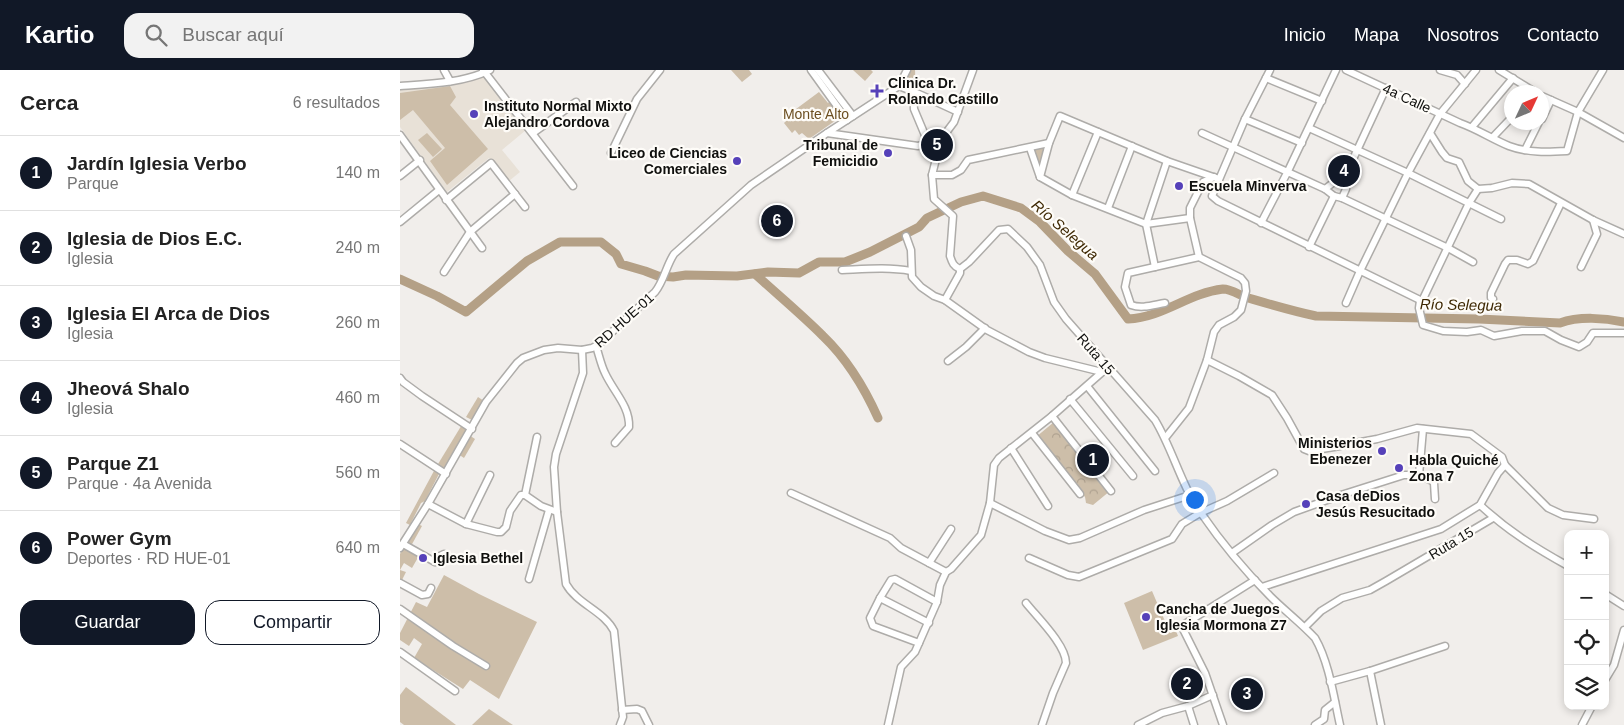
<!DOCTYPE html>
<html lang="es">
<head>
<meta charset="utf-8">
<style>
  :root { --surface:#fff; --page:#f2f2f2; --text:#222; --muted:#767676; --line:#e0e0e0; --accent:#111827 }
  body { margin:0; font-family:Helvetica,sans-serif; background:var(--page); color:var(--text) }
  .controls { position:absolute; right:15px; bottom:15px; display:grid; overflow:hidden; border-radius:10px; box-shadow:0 2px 8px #0003 }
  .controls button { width:45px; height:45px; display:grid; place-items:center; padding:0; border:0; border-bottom:1px solid var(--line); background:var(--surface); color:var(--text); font:25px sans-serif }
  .compass { position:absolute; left:1104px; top:15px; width:45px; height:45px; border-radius:50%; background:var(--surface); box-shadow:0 2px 8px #0003; rotate:46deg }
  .you { position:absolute; left:794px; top:429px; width:18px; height:18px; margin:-12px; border:4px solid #fff; border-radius:50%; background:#1a73e8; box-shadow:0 0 0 8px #1a73e833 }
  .badge { display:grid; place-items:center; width:32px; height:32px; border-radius:50%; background:var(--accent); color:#fff; font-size:16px; font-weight:700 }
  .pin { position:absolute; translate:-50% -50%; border:2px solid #fff; box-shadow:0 1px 5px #0006 }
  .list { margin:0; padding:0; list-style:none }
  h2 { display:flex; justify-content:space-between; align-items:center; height:65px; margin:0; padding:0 20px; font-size:21px }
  h2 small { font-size:16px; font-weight:400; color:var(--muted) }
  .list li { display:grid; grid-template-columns:32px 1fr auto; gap:15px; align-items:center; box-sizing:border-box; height:75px; padding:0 20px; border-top:1px solid var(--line) }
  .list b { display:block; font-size:19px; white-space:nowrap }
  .list p { margin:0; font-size:16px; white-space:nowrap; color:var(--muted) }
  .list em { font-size:16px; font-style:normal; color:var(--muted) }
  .actions { display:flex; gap:10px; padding:15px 20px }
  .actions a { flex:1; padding:11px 0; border:1px solid var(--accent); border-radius:15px; text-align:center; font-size:18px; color:var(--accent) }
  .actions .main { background:var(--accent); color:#fff }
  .icon { flex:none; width:28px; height:28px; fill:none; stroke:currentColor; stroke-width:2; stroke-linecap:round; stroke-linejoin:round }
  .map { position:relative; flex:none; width:1224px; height:655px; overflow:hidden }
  header { display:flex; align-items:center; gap:30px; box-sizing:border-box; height:70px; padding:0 25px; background:var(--accent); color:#fff }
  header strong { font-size:24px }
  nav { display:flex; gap:28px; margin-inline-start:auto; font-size:18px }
  .search { width:350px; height:45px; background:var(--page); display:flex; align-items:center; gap:12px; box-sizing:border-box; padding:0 18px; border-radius:15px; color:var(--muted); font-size:19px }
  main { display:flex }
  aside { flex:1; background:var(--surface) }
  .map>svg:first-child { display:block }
  .built { fill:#e8e1d7 }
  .green { fill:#cdbea9 }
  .forest { fill:url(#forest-crowns) }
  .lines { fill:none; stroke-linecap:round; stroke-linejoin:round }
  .river { stroke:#b4a086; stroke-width:9 }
  .minor-casing { stroke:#aeaca9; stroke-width:9 }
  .minor { stroke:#fff; stroke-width:6 }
  .poi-dot { fill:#5641b9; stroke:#fefcf8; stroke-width:2 }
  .labels { text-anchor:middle; stroke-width:4.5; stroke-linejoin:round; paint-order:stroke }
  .poi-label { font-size:14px; font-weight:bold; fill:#10100e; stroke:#fefcf8; text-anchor:start }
  .street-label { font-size:14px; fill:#10100e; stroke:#fefcf8 }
  .park-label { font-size:14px; fill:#6c4e20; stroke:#fefcf8 }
  .water-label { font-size:15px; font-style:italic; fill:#3e2803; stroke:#fefcf8 }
</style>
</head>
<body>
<header>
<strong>Kartio</strong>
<div class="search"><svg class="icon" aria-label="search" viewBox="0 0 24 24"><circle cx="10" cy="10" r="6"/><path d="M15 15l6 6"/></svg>Buscar aquí</div>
<nav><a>Inicio</a><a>Mapa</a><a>Nosotros</a><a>Contacto</a></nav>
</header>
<main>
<aside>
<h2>Cerca<small>6 resultados</small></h2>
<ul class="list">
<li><span class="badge">1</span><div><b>Jardín Iglesia Verbo</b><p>Parque</p></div><em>140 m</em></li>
<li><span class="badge">2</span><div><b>Iglesia de Dios E.C.</b><p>Iglesia</p></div><em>240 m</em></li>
<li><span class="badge">3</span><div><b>Iglesia El Arca de Dios</b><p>Iglesia</p></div><em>260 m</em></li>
<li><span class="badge">4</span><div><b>Jheová Shalo</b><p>Iglesia</p></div><em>460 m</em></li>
<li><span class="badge">5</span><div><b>Parque Z1</b><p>Parque · 4a Avenida</p></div><em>560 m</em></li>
<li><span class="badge">6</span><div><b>Power Gym</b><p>Deportes · RD HUE-01</p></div><em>640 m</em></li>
</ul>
<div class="actions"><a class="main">Guardar</a><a>Compartir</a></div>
</aside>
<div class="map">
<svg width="1224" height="655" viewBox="0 0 1224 655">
  <defs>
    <pattern id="forest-crowns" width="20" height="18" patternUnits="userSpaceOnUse" patternTransform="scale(1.25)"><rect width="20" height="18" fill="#cdbea9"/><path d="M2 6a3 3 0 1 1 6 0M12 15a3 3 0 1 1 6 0" fill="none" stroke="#afa290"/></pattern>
  </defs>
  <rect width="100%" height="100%" fill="#f1eeeb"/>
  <path class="built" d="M84,7L123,53L126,60L102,80L120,102L109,111L89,88L47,122L0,57V18Z"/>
  <g class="green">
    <path d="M331,0H349L352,4L342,12Z"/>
    <path d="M453,0H471L473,2L465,11Z"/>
    <path d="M508,0H515L516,20L502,15Z"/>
    <path d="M50,16L56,27L50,35L88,79L47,115L30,91L45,78L13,40L0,50V23Z"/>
    <path d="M419,22L428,33L430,31L442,46L409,69L402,63L399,65L395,60L392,63L384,53L386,51L385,49L387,47L391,52L392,42Z"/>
    <path d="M27,63L42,79L33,87L18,70Z"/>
    <path d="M647,76L640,97L631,79Z"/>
    <path d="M78,327L84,331L72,350L66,347Z"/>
    <path d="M63,353L69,357L45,399L38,394Z"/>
    <path d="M69,365L75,369L64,388L58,384Z"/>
    <path d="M35,399L40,402L25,431L21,433L10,455L6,453Z"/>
    <path d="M18,454L22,456L11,476L7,473Z"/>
    <path d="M5,475L20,484L12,498L4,493L0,500L6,502L2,510L0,509V484Z"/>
    <path d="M44,505L79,524L137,552L99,629L70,610L63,619L14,588L22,574L14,568L9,576L0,570V563L16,532L27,537Z"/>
    <path d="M752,521L770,563L776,561L778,566L743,580L724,533Z"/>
    <path d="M6,617L56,655H4L0,652V625Z"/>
    <path d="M89,639L113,655H72Z"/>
  </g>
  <path class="forest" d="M654,352L710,421L693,435L686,433L685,427L636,367Z"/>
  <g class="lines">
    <g class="river">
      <path d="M355,204C378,225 401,244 423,266C446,288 465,319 478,348"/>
      <path d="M0,209L37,226L66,242L127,191L160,172H201L216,184L221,194L245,201L258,206L273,207L286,205L337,206L368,202L399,203L419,192H445L470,182L519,157L527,148L561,132L583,126L621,138L640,152L668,181L695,204L728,249C764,247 788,223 823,219C830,219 838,224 845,227C869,234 892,241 916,246L1079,249L1160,253C1179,246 1205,248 1224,252"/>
    </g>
    <defs>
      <g id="minor">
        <path d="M44,0L50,11"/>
        <path d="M83,0L173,116"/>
        <path d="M411,0L447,50"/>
        <path d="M418,0L453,46"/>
        <path d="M573,0L554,52L542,68L537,85L532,105L534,129L553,146L550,186C552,192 553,196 560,199L569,192L599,160L608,159L627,177L640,195L654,232L666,249L755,350C773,380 781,415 801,443C821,472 845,501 870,526C884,540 901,553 915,568C929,592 934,628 940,655"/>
        <path d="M870,0L845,49L812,126L818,131L1022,231L1069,133L1078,119L1068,111L1059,92L1047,88L1042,82L1030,63"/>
        <path d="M946,0L1060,53C1077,59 1092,69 1109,76C1127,83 1148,82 1167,81L1178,42L1203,0"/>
        <path d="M1040,0L1057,5L1065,14"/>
        <path d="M1099,0L1135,22"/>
        <path d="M866,8L922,31"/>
        <path d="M0,16C30,14 63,13 90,0"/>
        <path d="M499,16L519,24L558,42"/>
        <path d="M499,16L507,0"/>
        <path d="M513,22L514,39L527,70L537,85"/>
        <path d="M1142,26L1178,42L1224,68"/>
        <path d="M845,49L902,73"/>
        <path d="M1142,49L1151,30"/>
        <path d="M1072,57L1113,8"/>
        <path d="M909,58L1008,103L1101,149"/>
        <path d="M133,63L176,32"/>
        <path d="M427,63L518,76L524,74L527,70L542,68"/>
        <path d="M802,63L925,119"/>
        <path d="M0,65L82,178"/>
        <path d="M1093,67L1112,47"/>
        <path d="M630,78L640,107L672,125L746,154L790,148"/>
        <path d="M1125,80L1139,52"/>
        <path d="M211,83L237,29L260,0"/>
        <path d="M947,102L925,119L934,126L942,128L946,119L947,102L986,18"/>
        <path d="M532,105H552L561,100L568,90L649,73"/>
        <path d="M0,106L20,90"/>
        <path d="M640,107L649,73L660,46L767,91L819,109"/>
        <path d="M1078,119L1092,118L1112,113L1129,114L1193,150L1224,164"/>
        <path d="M672,125L698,62"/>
        <path d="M942,128L1048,178L1073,192"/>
        <path d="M46,130L91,93L125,137"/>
        <path d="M708,138L732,76"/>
        <path d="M0,152L39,120"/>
        <path d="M861,153L888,101L936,0"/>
        <path d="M506,166L511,180L512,207L521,217L534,226L545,230L587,260L629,282L645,288L702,302"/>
        <path d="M909,177L934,126"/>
        <path d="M799,187L790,148V138L803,112L814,107"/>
        <path d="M755,197L746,154L767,91"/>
        <path d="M1181,197L1197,164L1193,150"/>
        <path d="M442,200C466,199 488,197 511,201"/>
        <path d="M44,202L70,162L115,124"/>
        <path d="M1093,229L1091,228V223L1105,194L1108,190H1117L1128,194L1133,191L1161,133"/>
        <path d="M545,230L560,203V199"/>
        <path d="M1020,231L1019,238L1023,255L1043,261L1067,262L1081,260L1094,266L1122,261H1145L1161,270L1179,277L1187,272L1193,263H1224"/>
        <path d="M765,233C753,235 742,239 731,235L725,217L728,203L799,187L841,208L845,213L846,221L841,240L834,247L819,255L814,262L807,290L789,338L766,367"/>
        <path d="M946,233L960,201L1008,103L1040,44L1076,0"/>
        <path d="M196,276C199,285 201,295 205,303C213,321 230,336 229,357L215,373"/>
        <path d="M182,280L183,303L156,384L154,397L157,442L166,514C177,534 204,541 214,561L223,647L220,655"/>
        <path d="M807,290L839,306L872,325L887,348L904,379L909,381L934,377L977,369L1017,358L1071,364L1102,387L1105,395L1148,438L1163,445L1194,449"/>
        <path d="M548,291L566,277L585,258"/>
        <path d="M0,308L3,312L22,326L72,359"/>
        <path d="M687,316L755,401"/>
        <path d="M670,329L733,406"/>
        <path d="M652,346L711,421"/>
        <path d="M632,363L680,424"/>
        <path d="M0,374L46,404"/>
        <path d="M611,378L648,436"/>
        <path d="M1019,405L1023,359"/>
        <path d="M391,423L490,468L501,478L546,502"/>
        <path d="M125,425L137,367"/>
        <path d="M590,433L645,461L669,470L680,468L744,440L790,425"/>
        <path d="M28,434L66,454L97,462H101L106,457L110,441L121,425H125L141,436L157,442"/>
        <path d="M1080,435C1108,461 1134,477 1168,496"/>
        <path d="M66,454L90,405"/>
        <path d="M3,474L35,492L40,486L44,484"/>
        <path d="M0,478L28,434L86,332L117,293L123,288L144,280L158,278L182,280L192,278L198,275L255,222C264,211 266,196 274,184L351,115L427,63L499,16"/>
        <path d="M832,483L872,455L894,442L941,425L1004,405H1019L1032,411L1034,413L1035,429"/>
        <path d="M629,488L668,505L679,507L772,469L782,454L800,443L827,431L874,403"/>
        <path d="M529,493L551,459"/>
        <path d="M129,509L149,440"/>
        <path d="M0,513L22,525L28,524L31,518"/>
        <path d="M862,517L1041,459L1080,435L1098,403L1105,395"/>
        <path d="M1205,524L1224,536"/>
        <path d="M480,528L491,510L495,509L537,532"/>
        <path d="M626,533C637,547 666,575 666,593L653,623L642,655"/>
        <path d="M0,539L53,576L86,596"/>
        <path d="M905,557L921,541L942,528L970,520L986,511L1093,448"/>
        <path d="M519,573L473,556L470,548L480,528L529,553"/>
        <path d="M0,582L55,621"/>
        <path d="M970,601L981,655"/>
        <path d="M1205,610L1214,595L1224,560"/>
        <path d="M930,612L970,601L1045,576"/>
        <path d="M788,636L794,655"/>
        <path d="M222,640L237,639L242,641L249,655"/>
        <path d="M488,655L501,597L515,582L519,573L537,532L540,515L546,502L551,499L581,465L590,433L594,395L599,388L652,346L708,297"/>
        <path d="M738,655L762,643L788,636L813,625"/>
        <path d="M823,655L805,603L782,557L783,555L855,510"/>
        <path d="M915,655L924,649L925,640L935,632"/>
        <path d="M1182,655L1192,636"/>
      </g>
    </defs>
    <use href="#minor" class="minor-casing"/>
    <use href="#minor" class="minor"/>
  </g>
  <g class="poi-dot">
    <path d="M474.5 13.5h5v5h5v5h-5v5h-5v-5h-5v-5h5z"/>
    <circle cx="74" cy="44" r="5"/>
    <circle cx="488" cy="83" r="5"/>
    <circle cx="337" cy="91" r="5"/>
    <circle cx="779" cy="116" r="5"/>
    <circle cx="982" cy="381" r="5"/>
    <circle cx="999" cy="398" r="5"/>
    <circle cx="906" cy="434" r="5"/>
    <circle cx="23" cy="488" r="5"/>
    <circle cx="746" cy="547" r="5"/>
  </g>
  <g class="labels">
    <g class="poi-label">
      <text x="488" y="18">Clinica Dr.<tspan x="488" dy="16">Rolando Castillo</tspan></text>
      <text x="84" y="41">Instituto Normal Mixto<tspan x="84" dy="16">Alejandro Cordova</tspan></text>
      <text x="478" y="80" text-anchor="end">Tribunal de<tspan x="478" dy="16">Femicidio</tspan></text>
      <text x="327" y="88" text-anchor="end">Liceo de Ciencias<tspan x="327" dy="16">Comerciales</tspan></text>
      <text x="789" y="121">Escuela Minverva</text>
      <text x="972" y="378" text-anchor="end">Ministerios<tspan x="972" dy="16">Ebenezer</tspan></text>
      <text x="1009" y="395">Habla Quiché<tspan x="1009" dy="16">Zona 7</tspan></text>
      <text x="916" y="431">Casa deDios<tspan x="916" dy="16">Jesús Resucitado</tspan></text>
      <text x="33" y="493">Iglesia Bethel</text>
      <text x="756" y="544">Cancha de Juegos<tspan x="756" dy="16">Iglesia Mormona Z7</tspan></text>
    </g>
    <g class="street-label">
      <text transform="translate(1007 28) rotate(25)" y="5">4a Calle</text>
      <text transform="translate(224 250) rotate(-42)" y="5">RD HUE-01</text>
      <text transform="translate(696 284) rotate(49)" y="5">Ruta 15</text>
      <text transform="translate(1051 473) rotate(-31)" y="5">Ruta 15</text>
    </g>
    <g class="park-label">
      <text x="416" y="49">Monte Alto</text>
    </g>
    <g class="water-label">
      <text transform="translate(665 160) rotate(41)" y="5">Río Selegua</text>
      <text transform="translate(1061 235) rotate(1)" y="5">Río Selegua</text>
    </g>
  </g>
</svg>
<div class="controls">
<button>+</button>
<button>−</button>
<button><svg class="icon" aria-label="locate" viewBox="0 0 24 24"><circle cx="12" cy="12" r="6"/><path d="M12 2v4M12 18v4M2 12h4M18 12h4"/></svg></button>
<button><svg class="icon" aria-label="layers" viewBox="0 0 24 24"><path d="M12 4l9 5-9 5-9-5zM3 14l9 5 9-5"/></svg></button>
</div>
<svg class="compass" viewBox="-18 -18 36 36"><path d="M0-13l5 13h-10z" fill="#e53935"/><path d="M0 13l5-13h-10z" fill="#767676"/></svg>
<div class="you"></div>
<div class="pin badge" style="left:693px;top:390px">1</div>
<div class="pin badge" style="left:787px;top:614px">2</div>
<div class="pin badge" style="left:847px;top:624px">3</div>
<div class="pin badge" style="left:944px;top:101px">4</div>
<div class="pin badge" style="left:537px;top:75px">5</div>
<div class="pin badge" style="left:377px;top:151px">6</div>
</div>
</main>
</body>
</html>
